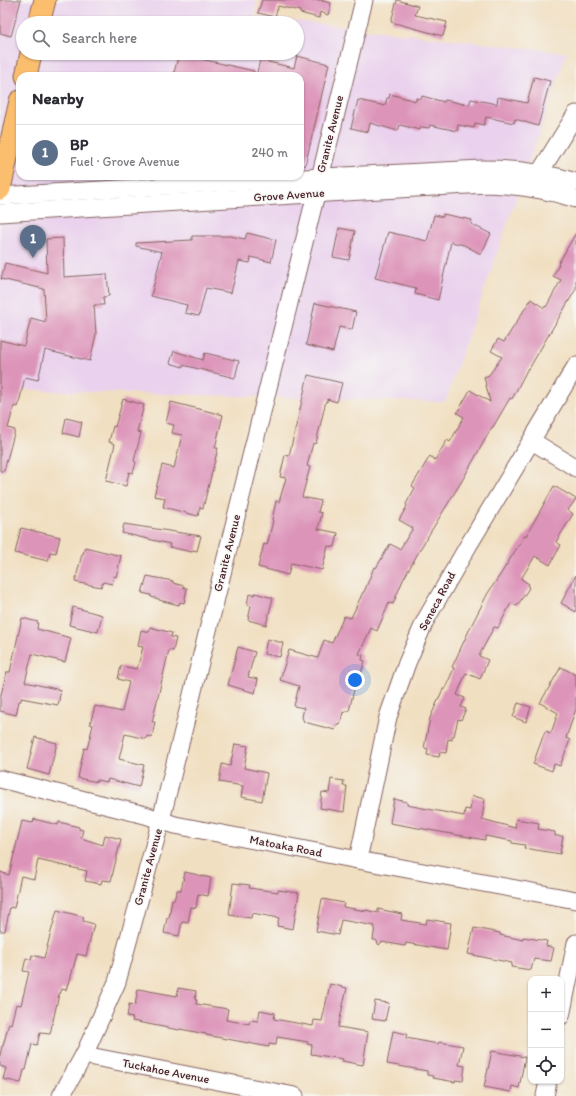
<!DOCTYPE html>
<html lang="en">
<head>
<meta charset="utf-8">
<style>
  :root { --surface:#fff; --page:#f2f2f3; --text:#2b2b33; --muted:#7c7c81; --line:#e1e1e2; --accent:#1f6fb2 }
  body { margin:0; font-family:Itim,sans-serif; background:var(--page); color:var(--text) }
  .controls { position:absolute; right:12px; bottom:12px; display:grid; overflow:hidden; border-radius:8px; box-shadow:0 1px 3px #0004 }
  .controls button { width:36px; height:36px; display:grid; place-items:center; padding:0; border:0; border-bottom:1px solid var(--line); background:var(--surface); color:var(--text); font:20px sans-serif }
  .you { position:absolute; left:355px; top:680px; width:14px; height:14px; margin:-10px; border:3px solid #fff; border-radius:50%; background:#1a73e8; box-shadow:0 0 0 6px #1a73e833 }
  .badge { display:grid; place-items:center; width:26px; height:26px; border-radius:50%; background:var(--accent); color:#fff; font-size:13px; font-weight:700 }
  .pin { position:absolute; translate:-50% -33px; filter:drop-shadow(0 1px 2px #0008) }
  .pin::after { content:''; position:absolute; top:21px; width:14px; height:12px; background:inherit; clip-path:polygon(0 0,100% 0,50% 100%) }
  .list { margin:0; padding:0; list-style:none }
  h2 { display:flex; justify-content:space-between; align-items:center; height:52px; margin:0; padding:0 16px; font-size:17px }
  h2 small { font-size:13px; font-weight:400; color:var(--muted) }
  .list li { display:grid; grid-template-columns:26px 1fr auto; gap:12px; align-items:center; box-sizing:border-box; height:56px; padding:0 16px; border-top:1px solid var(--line) }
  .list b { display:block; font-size:15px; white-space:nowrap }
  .list p { margin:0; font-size:13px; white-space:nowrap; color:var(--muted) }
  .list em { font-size:13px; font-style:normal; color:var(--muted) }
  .icon { flex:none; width:22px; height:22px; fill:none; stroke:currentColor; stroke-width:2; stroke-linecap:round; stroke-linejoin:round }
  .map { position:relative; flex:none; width:576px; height:1096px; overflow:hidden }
  .search { position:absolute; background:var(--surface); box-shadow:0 1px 3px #0004; left:16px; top:16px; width:288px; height:44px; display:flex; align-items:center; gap:10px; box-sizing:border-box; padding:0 14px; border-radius:22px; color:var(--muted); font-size:15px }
  .panel { position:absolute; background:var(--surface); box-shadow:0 1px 3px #0004; left:16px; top:72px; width:288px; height:108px; border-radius:12px }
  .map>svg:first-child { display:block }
  .built { fill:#ead1ed; fill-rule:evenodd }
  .building { fill:#dd94b9 }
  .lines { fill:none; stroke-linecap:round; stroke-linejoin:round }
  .minor-casing { stroke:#846260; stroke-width:19 }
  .major-casing { stroke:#846260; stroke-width:23 }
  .minor { stroke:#fff; stroke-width:17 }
  .major { stroke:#fbbd6e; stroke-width:21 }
  .labels { text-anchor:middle; stroke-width:3; stroke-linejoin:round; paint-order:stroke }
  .street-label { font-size:12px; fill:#4a1f2b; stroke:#f6f6f2 }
</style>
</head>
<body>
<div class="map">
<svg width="576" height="1096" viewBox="0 0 576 1096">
  <rect width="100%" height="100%" fill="#f6f6f2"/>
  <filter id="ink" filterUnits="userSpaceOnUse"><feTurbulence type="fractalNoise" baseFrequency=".025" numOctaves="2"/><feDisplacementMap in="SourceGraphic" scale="8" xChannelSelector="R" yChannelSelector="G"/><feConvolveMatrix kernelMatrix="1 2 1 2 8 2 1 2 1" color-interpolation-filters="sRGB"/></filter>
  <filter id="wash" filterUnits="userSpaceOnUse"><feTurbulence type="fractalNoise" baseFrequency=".012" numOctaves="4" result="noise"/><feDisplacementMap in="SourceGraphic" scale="16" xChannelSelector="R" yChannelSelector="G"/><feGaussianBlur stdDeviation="0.9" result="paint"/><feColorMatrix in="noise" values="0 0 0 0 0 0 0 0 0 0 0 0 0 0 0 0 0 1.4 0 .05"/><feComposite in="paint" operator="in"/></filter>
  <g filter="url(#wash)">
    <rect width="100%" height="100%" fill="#f1dfc1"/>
    <path class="built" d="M0,0H257L254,16L567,53L445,402L58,391L0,388ZM23,23H297V53H23ZM20,76H300V176H20Z"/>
    <g id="blocks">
      <g class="building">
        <path d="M0,0H21L11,36L0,33Z"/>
        <path d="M262,0H323L322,1L331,3L328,15L320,12L319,18L300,13V11L278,6L275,17L258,13Z"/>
        <path d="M397,0L418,6L415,15L447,22L443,36L391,22Z"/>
        <path d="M179,54L254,71V76H173Z"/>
        <path d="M297,56L329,64L305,166L300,165V76H256L260,60L294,68Z"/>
        <path d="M534,77L550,81L538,126L515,119L514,123L486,117L484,125L475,123L474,128L458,125L457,131L430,125L429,128L421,127L420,130L400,125L398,131L370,123L368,132L351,128L358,100L385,106L387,98H389L390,94L416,101V98L421,99L422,96L444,102L445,100L469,105L471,99L497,104L498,97L527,103Z"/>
        <path d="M443,214L472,220L471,224L491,234L481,254L464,245L451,242L438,300L415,294L416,288L375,278L388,232L427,241L434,215L443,217Z"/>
        <path d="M339,228L355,231L349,260L333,257Z"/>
        <path d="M247,233L276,240L271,262L251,257L250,263L239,261L231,293L206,288L199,316L185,313L187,305L151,296L162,252L136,246V243L192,240V236H230L245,239Z"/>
        <path d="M576,233V289L548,336L529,369L528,368L512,399L510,398L493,427H492L463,479L422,546L403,580L393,604L389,603L377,631L371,628L359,654L363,655L362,660L365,661L357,685H355L349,711H346L345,713L343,712L340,725L337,724L335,730L304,722L302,717L304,708L294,706L299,686L280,680L289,650L318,658L324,640L332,643L344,616L351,618L363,592H364L374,567L376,568L390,544L400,549L413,528L399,520L407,506L406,504L415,488L412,486L430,456L435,460L447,440L450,442L464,417L457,413L470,390L490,402L484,377L489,375L502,357L491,351L498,339L504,342L531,299L544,308L545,306L546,307L561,280L553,276L559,264H558Z"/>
        <path d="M63,238L64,277L107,274L109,296L103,297L104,305H94L96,334L90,361L45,350L38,380L25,377L18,407L14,406L8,428L15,430L4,471H0V340L24,346L31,318L46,322L44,289L1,279L5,263L47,273L46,239Z"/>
        <path d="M315,303L356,312L352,330L339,327L333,352L306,345Z"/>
        <path d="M174,351L203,360L205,353L239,361L235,378L183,365V367L170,363Z"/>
        <path d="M308,375L342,383L337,402L327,399V402L326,401L316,443L315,444L313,443L307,466L310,467L302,497L321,501L318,512L322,513L318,529L338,533L335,547L328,546L322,570L291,563L288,575L258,567L264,544L267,545L273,521L272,520L276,501L279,502L286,478L280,477L285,455L289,456Z"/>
        <path d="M123,399L144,405L137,432L141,433L134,461L136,462L133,473L129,472L126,486L106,481L115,444L109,442L113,426L115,427Z"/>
        <path d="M171,402L223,415L215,448H218L203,508L200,507L198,516L163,507L165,498L154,496L162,465L174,468L182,435L172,433L174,425L166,423Z"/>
        <path d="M66,418L82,422L79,437L63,433Z"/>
        <path d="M554,486L576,499L568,510L573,514L556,542L561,545L550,565L535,556L521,579L529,584L528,587L529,588L517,606L511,603L498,628L494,627L479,656L488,660L480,679L466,673L457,695L465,698L461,707L466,709L461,720L458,719L454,736H452V740L448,739L446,753L440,752L439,757L427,755L428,749L424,748L430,718L443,689H445L454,668L452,667L472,624L488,593L502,572L525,535L526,536Z"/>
        <path d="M124,524L201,536L197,551L193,550L192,552L169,547L170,544L122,533Z"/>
        <path d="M21,528L60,537L56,553L50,552L48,561L15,553Z"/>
        <path d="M85,547L121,556L116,577L114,576L112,584L103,582L101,587L75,582L82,554H83Z"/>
        <path d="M576,575V612L561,603Z"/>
        <path d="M147,576L173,581V583L184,586V588H187L184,603L180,602L179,605L159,600V599L151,597V595L142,593Z"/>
        <path d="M255,593L273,598L266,625L248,620L251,606L247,605L249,594L254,595Z"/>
        <path d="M73,607L102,615L98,632L69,625Z"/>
        <path d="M22,618L38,622L37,629L71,638L65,662L32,654L25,682L61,690L58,705L21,698V701H19L16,715L0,711V698L7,672H10Z"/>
        <path d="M150,627L172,633L171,637L176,638L173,651L169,650L152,722H155L152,737L147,736L146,739L125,734L119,759L144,765L139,787L108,779L107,782L97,780V782L78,778L84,748L87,749L93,725L90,724L95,706L122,712L129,682L118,679L121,666L137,669L143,647L138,646L141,630L149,632Z"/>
        <path d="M267,639L283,643L280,657L264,654Z"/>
        <path d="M238,647L255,652L248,677L258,679L255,693L228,685Z"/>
        <path d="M561,667L576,675V709L566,738L570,740L560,766L554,764L552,771L533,764L545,731L551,733L558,713L540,703Z"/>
        <path d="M518,703L531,707L526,722L513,717Z"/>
        <path d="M35,737L57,743L49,775L27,769Z"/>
        <path d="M235,744L248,746L244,768L267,773L262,801L241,797L243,786L219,782L222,764L230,766Z"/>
        <path d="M331,779L344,781L343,786H347L344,812L320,808L322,792L329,793Z"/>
        <path d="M472,796L485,799L482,819L515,828L516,819L539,823L538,829L555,832V836H563L560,854L524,848L525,845L512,843V841L485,836V840L390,823L394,799L407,802V805L464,816L465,809L470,810Z"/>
        <path d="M34,819L58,825L59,822L79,827V829L83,830L81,838L103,845L105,835L121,839L111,881L102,880L101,884L85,881L87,871L38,860L34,879L21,876L14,908L10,907L5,931H0V872L9,875L22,821L33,823Z"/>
        <path d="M185,872L211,878L208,896L198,894L196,908L191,907L188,923L182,922L179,936L164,933L167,918H169L172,899L174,900L177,890H181Z"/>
        <path d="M233,883L250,885L249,888L278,892V890L299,893L293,929L277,926L279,918L252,913L251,918L229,915Z"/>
        <path d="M322,899L344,903L343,907L366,911V910L378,913V909L402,914L401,920L426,924L427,919L451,923L447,950L406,943L405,946L382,942L379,945L376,940H373L375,926L341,920L338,935L316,931Z"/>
        <path d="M57,910L84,917L83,921L94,924L86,956L77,954L69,984L68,983L66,990L62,989L60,994H59L50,1034L40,1033L37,1045L32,1044L26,1070H24L21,1083L3,1079L6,1068L0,1066V1055L2,1046H3L9,1023L11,1024L16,1004L21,1005L29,972L23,971L26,958L31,960L32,955L44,958Z"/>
        <path d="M474,928L500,933V935L523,940V937L547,941L546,946L554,948L551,961L534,959L531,970L511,967L512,963L468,954Z"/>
        <path d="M330,984L347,988L338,1027L368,1032L363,1065L342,1061L343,1059L311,1054L312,1045L307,1044L308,1042L277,1037L276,1045L269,1044V1047L206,1035V1034L180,1029L179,1030L132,1021L133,1018L127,1017L129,1004L135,1005L138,989L177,996L178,988L196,991L195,1000H197L196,1004L228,1009L226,1020L249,1024L250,1020L258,1021L260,1010L275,1013L274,1019L313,1026L314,1020L322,1021Z"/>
        <path d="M375,1001L389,1003L385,1021L372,1019Z"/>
        <path d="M393,1031L407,1034L406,1038L438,1044L439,1042L463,1046L459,1065L465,1066L463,1081L455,1080V1082L433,1078V1076L427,1075V1071L387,1064Z"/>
        <path d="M492,1051L525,1057L519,1088L512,1086L511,1092L484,1087Z"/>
      </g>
    </g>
  </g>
  <g filter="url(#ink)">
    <use href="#blocks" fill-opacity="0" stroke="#846260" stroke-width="1"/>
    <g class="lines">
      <defs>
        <g id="minor">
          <path d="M540,172L576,114"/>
          <path d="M0,196L304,178L482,169C514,169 545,172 576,182"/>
          <path d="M0,213L327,193L486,184C517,185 547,189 576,199"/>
          <path d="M532,441L576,468"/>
          <path d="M0,779L145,815L175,825L358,860L576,900"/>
          <path d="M358,860L388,717L407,663L425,621L468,546L576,366"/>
          <path d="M561,1016L576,943"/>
          <path d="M84,1055L295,1096"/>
          <path d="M61,1096L84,1055L117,982L161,820L364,0"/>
          <path d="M545,1096L548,1081"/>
        </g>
        <g id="major">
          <path d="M39,23L45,0"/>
          <path d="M26,76L31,53"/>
          <path d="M0,189L20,101"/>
        </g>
      </defs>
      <use href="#minor" class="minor-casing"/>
      <use href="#major" class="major-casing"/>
      <use href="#minor" class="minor"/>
      <use href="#major" class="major"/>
    </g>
  </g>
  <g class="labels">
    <g class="street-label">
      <text transform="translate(330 134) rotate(-76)" y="4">Granite Avenue</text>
      <text transform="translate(289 195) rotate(-4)" y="4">Grove Avenue</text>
      <text transform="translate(227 553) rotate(-76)" y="4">Granite Avenue</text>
      <text transform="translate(437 601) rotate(-62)" y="4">Seneca Road</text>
      <text transform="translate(286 846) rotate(11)" y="4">Matoaka Road</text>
      <text transform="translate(148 867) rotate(-75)" y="4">Granite Avenue</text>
      <text transform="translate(166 1071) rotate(11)" y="4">Tuckahoe Avenue</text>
    </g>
  </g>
</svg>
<div class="controls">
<button>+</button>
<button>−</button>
<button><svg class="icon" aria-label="locate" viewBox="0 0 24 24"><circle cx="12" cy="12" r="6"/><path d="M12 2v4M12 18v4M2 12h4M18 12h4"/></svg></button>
</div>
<div class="you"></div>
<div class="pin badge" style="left:33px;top:258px;background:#5c6f8a">1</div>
<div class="search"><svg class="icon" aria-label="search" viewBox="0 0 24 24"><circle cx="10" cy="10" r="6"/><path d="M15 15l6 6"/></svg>Search here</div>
<section class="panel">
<h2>Nearby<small></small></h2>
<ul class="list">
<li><span class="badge" style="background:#5c6f8a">1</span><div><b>BP</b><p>Fuel · Grove Avenue</p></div><em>240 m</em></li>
</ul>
</section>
</div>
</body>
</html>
